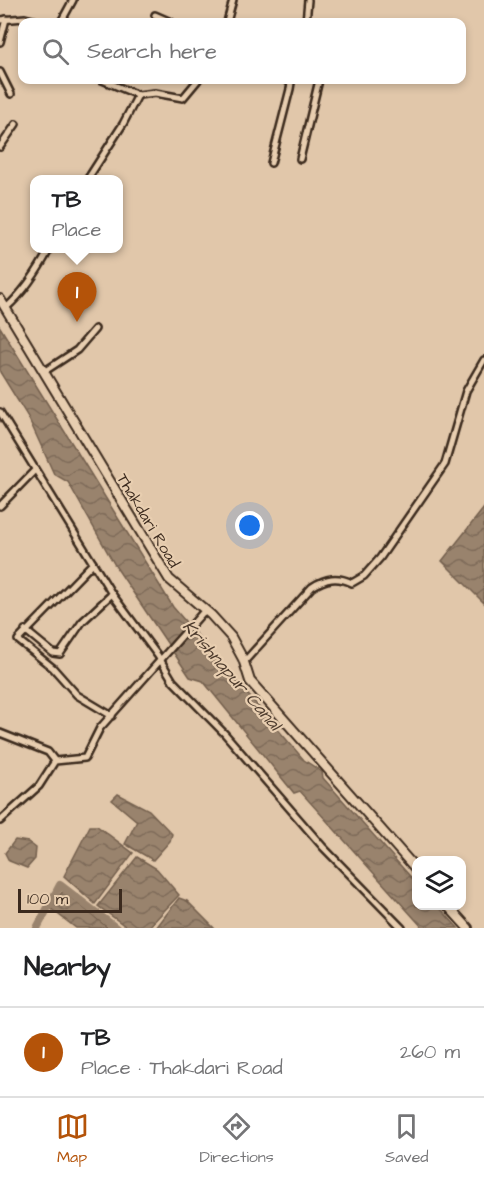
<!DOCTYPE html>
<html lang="en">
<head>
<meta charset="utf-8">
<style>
  :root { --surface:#fff; --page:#f6f6f6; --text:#202124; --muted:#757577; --line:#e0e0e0; --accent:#b45309 }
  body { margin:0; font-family:"Architects Daughter",sans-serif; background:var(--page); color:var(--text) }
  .controls { position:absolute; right:18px; bottom:18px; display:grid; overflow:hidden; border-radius:12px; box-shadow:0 3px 9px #0003 }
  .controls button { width:54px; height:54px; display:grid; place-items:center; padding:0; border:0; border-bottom:2px solid var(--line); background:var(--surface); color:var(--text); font:30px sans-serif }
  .scale { position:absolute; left:18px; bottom:15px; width:104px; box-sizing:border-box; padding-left:6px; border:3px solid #3b2a1e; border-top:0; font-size:16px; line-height:21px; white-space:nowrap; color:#3b2a1e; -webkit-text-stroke:4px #e8ceb0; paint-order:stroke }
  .you { position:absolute; left:250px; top:526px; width:21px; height:21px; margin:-15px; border:4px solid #fff; border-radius:50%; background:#1a73e8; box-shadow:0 0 0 9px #1a73e833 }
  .badge { display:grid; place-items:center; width:39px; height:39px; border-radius:50%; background:var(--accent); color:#fff; font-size:20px; font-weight:700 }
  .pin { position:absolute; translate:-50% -50px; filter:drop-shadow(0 2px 3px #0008) }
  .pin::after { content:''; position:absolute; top:32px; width:21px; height:18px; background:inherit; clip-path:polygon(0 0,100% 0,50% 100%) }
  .popup { position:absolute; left:30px; top:175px; width:93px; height:78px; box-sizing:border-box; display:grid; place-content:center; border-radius:12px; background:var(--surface); filter:drop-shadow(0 2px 4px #0005); font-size:20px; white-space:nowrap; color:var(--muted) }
  .popup b { font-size:22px; color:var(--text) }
  .popup::after { content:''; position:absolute; left:50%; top:100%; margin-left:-12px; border:12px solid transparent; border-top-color:var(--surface) }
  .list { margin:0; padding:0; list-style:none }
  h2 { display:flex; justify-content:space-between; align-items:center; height:78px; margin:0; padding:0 24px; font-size:26px }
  h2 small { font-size:20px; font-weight:400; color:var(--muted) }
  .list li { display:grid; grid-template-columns:39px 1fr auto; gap:18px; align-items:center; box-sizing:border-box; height:90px; padding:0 24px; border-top:2px solid var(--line) }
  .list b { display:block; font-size:22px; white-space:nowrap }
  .list p { margin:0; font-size:20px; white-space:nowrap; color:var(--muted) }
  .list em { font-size:20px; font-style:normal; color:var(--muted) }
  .icon { flex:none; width:33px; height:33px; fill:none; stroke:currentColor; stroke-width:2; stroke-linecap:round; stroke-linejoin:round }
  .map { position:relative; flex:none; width:484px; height:928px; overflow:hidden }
  .search { position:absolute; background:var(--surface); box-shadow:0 3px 9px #0003; left:18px; right:18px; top:18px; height:66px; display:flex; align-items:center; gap:15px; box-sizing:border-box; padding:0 21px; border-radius:12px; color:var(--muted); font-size:22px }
  .sheet { height:168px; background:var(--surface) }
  nav { display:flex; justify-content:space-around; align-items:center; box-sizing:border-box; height:84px; border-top:2px solid var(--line); background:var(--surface); font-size:16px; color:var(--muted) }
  nav a { display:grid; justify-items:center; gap:3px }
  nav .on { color:var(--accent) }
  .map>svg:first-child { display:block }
  .water { fill:url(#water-waves); stroke:#735f4d; stroke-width:1.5 }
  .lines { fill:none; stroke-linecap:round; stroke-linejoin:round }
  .canal { stroke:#99836d; stroke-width:8 }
  .street-casing { stroke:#3b2a1e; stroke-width:10 }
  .secondary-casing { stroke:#3b2a1e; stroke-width:12 }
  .street { stroke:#e8ceb0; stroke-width:5 }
  .secondary { stroke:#e8ceb0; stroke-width:8 }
  .labels { text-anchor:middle; stroke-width:4.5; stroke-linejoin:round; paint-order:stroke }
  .street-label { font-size:16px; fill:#3b2a1e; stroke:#e8ceb0 }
  .water-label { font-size:18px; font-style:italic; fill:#4e3c2e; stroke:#e8ceb0 }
</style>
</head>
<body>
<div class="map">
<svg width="484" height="928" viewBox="0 0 484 928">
  <defs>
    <pattern id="water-waves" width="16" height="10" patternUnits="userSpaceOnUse" patternTransform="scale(1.5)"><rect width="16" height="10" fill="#99836d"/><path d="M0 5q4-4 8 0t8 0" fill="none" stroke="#7e6b59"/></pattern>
  </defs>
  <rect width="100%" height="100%" fill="#e1c7aa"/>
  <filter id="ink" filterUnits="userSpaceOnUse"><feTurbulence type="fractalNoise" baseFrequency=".0167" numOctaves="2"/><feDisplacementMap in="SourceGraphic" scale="12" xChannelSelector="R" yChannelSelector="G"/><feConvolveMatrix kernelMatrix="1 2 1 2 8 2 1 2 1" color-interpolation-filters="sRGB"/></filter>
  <g filter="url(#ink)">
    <g class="water">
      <path d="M0,327L173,607L304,760L322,772L323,778L416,883V906H438L458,928H423L300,791L294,793L203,681L190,677L116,567L68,482L54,474L28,417L0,372Z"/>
      <path d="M484,508V603L442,561Z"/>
      <path d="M118,794L149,810L172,834L170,841L153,860L125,844L137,821L112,800Z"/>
      <path d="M90,826H97L133,853L95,904L64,876Z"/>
      <path d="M15,840L28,842L36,848L35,859L27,868L9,861L5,853Z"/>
      <path d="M137,857L157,869L179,895L148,928H128L98,906Z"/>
      <path d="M63,891L108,928H76L50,908Z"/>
      <path d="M179,898L187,901L214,928H156Z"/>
    </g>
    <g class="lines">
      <path class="canal" d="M37,928L60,885L116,928"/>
      <defs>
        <g id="street">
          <path d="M155,15L171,22"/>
          <path d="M0,20L25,18L41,22"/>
          <path d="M61,22L73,0"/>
          <path d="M227,22L233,0"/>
          <path d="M306,22L308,0"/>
          <path d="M0,42L6,19"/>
          <path d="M0,72L11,94"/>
          <path d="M138,95L155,93L183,98L198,80"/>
          <path d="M0,147L16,124"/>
          <path d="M300,159L319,80"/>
          <path d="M271,163L290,89L291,83L286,80"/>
          <path d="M87,180L123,124L138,95L102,80"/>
          <path d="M6,308C25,291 38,271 50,248"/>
          <path d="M45,371L77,350L95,329"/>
          <path d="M0,412L112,594L158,656L173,681L225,734L323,847L402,928"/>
          <path d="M0,506L35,470"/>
          <path d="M93,563L18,640L53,668L77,695L112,716"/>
          <path d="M25,630L53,653L60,654L82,622L112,594"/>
          <path d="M244,662L312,587C326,578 337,576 352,583L364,576L380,558L445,464L466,391L484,360"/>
          <path d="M0,733L48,752L55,761"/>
          <path d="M0,821L39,786L55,761L85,758L100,728L205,610"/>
        </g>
        <g id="secondary">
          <path d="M0,299L169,579L211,615L231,637L243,659L250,681L416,869"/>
          <path d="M448,906L468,928"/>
        </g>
      </defs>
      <use href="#street" class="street-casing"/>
      <use href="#secondary" class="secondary-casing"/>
      <use href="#street" class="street"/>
      <use href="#secondary" class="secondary"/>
    </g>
  </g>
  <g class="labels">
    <g class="street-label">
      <text transform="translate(149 520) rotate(59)" y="6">Thakdari Road</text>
    </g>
    <g class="water-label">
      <text transform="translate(232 675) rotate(49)" y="6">Krishnapur Canal</text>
    </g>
  </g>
</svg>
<div class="controls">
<button><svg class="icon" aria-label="layers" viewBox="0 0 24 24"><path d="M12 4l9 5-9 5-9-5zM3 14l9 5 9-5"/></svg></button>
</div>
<div class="scale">100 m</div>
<div class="you"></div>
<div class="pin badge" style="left:77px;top:322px">1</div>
<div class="popup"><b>TB</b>Place</div>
<div class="search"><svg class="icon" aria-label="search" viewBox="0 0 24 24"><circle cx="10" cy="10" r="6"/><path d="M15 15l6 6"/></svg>Search here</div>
</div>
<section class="sheet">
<h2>Nearby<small></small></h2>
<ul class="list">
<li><span class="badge">1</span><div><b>TB</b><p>Place · Thakdari Road</p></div><em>260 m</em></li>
</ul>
</section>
<nav>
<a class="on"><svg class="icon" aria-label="map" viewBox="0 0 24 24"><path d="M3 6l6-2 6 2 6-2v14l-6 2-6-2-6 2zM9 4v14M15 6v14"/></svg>Map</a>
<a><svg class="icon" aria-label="directions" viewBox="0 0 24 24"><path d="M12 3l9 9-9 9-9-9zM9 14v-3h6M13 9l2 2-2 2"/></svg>Directions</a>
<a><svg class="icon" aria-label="saved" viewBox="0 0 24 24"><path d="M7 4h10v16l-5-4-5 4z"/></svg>Saved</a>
</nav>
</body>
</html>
